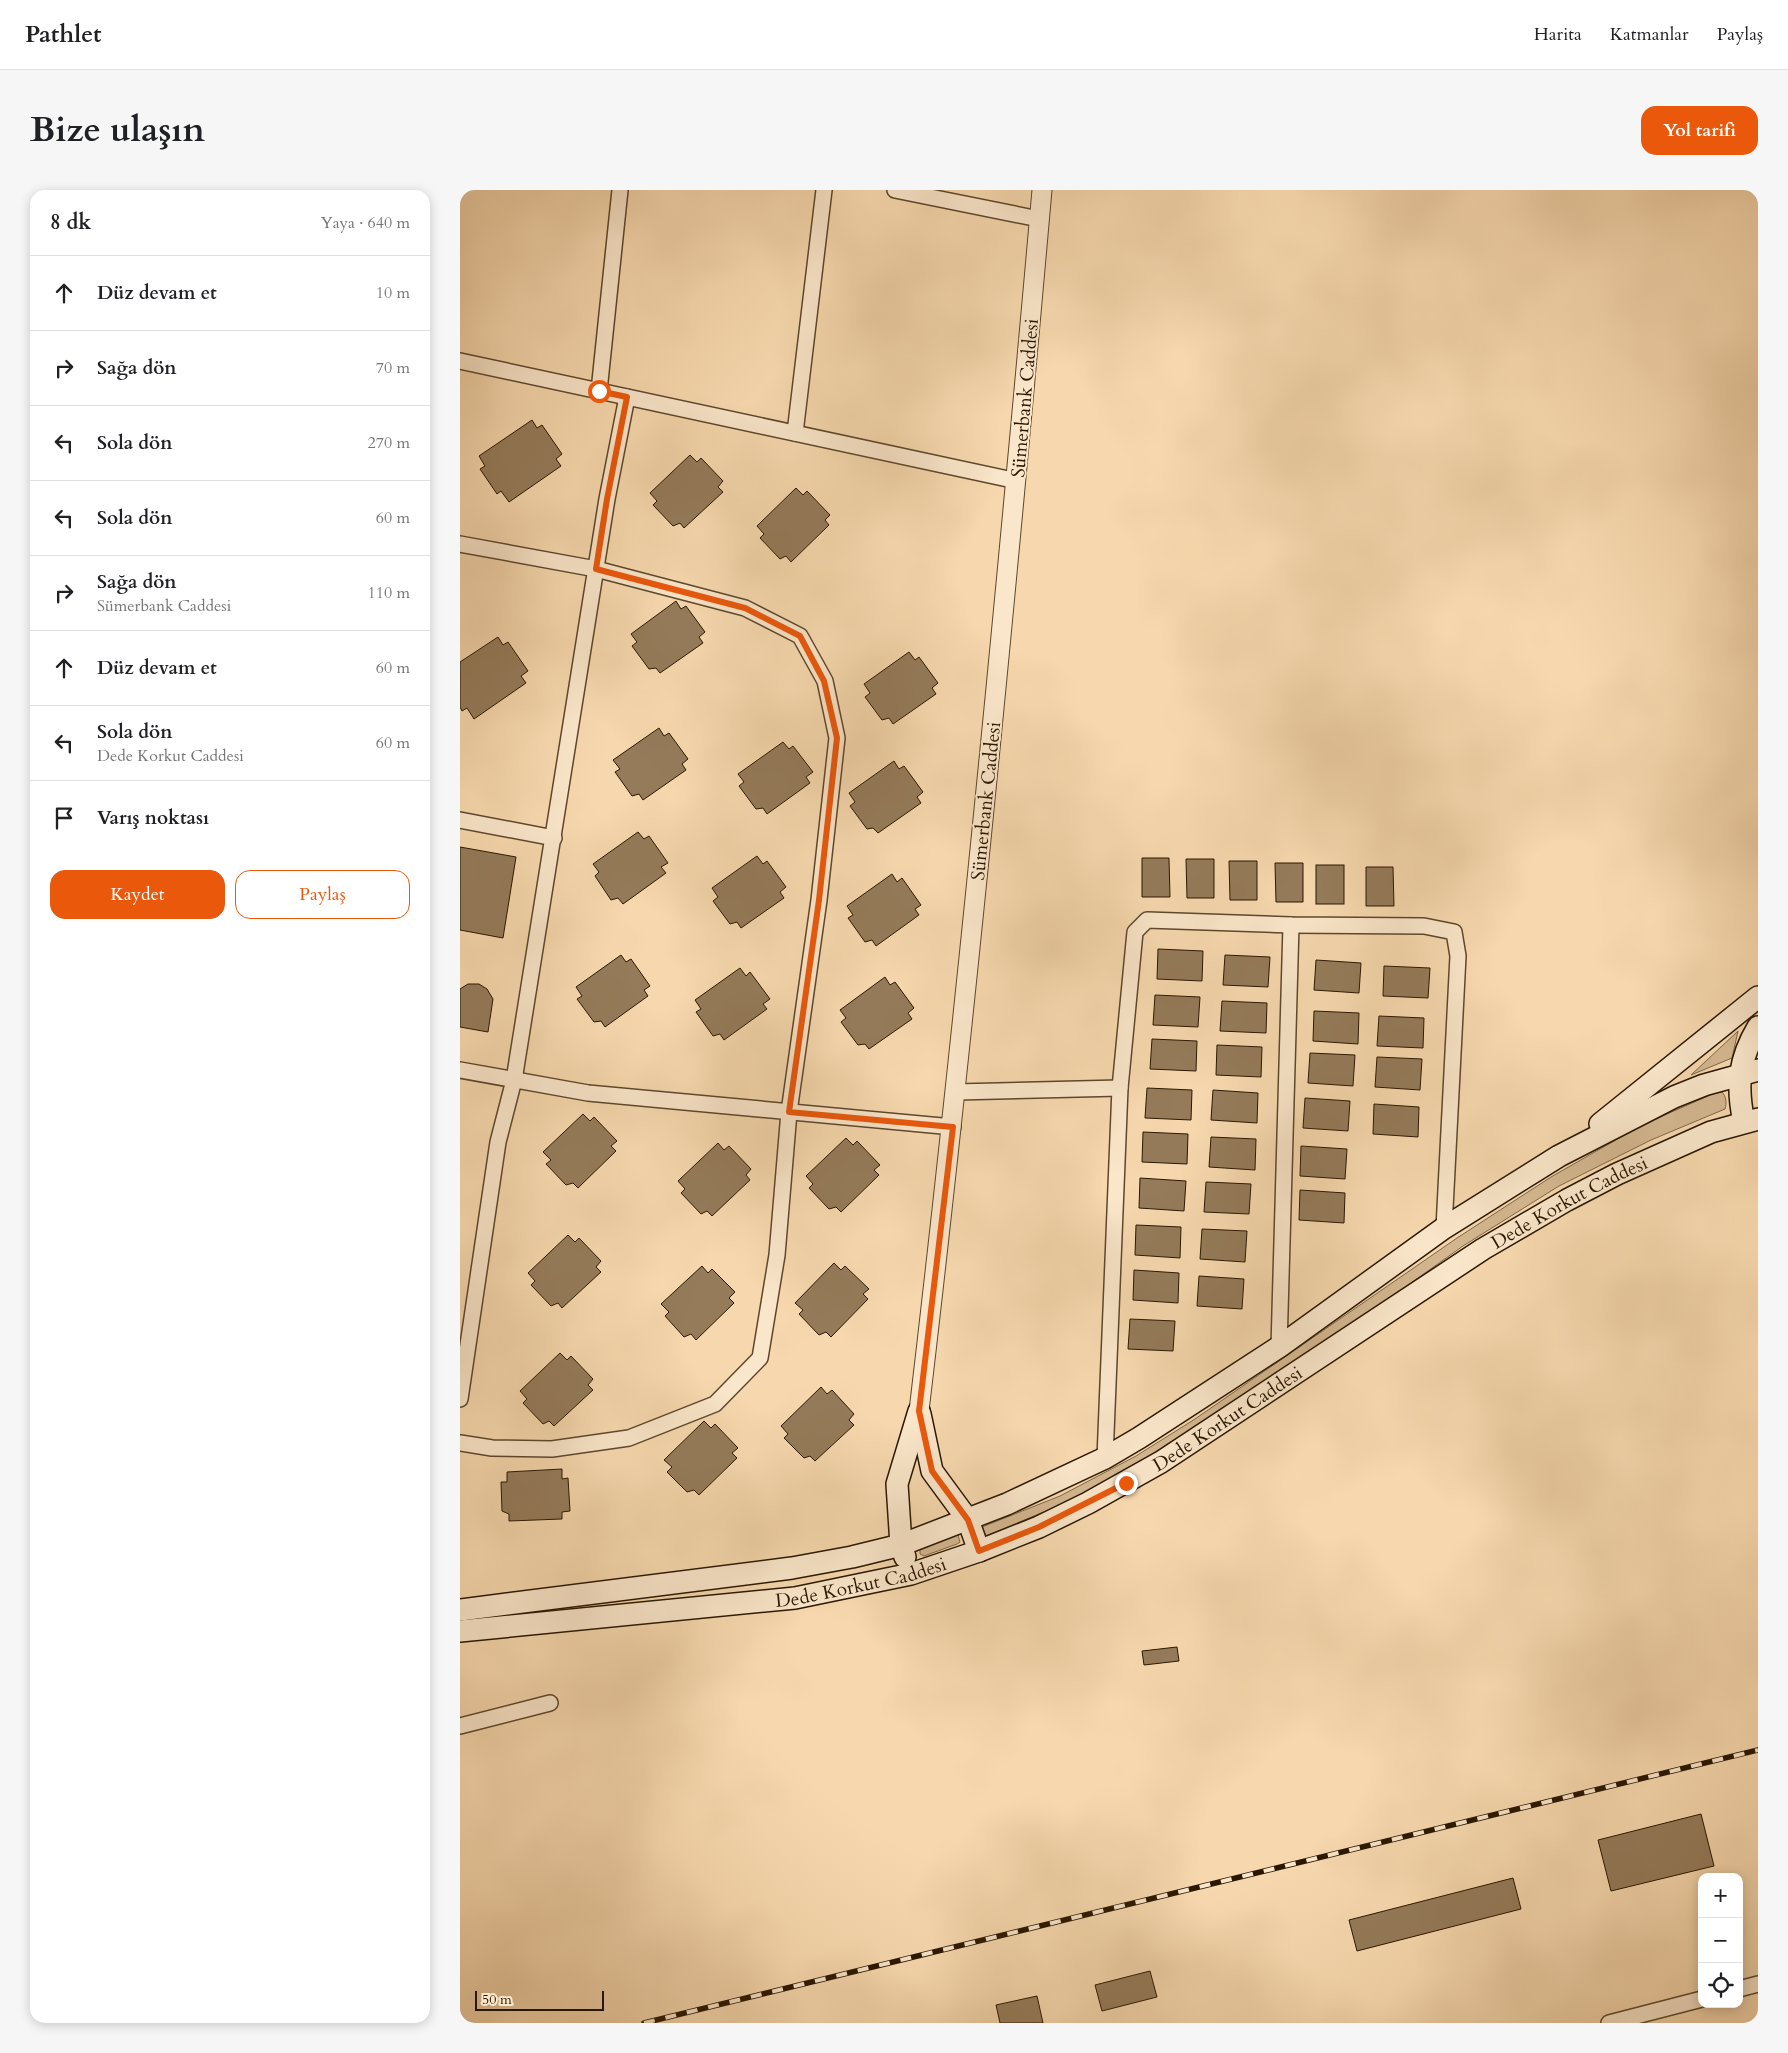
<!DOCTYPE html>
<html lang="tr">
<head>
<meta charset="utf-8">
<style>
  :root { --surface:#fff; --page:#f6f6f6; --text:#202124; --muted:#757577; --line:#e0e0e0; --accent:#ea580c }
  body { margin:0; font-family:Cardo,serif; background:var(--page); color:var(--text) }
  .controls { position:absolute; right:15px; bottom:15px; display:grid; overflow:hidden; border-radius:10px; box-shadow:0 2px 12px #0003 }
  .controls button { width:45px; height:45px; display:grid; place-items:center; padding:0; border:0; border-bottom:1px solid var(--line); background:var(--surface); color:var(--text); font:25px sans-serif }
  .scale { position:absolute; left:15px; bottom:12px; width:129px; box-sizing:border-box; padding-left:5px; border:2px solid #2a1700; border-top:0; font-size:14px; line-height:18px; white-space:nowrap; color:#2a1700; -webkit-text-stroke:4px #fae6ca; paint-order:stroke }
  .stop { position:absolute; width:15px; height:15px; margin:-11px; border:4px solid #ea580c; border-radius:50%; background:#fff }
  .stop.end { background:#ea580c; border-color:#fff; box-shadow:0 1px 5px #0008 }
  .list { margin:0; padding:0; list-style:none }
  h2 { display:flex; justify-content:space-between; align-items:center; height:65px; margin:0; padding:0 20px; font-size:21px }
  h2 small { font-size:16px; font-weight:400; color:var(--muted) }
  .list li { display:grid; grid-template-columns:32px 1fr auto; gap:15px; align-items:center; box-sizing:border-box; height:75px; padding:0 20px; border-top:1px solid var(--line) }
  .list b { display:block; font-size:19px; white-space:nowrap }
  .list p { margin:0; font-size:16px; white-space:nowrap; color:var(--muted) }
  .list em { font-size:16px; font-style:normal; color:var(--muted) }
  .actions { display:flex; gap:10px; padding:15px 20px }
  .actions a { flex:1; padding:11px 0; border:1px solid var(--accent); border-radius:15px; text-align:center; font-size:18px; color:var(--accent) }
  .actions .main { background:var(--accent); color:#fff }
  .icon { flex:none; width:28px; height:28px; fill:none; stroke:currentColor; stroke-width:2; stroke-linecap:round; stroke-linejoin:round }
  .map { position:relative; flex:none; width:1298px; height:1833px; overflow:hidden; border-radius:15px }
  header { display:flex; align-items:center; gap:30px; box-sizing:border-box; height:70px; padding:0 25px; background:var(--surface); border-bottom:1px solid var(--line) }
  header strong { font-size:24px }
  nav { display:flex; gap:28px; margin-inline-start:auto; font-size:18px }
  .intro { display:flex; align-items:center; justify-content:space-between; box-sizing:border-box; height:120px; padding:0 30px }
  h1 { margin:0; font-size:35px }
  .button { padding:12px 22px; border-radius:15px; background:var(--accent); color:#fff; font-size:18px; font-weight:700 }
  main { display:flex; gap:30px; padding:0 30px }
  aside { flex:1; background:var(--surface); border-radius:15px; box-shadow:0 2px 12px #0003 }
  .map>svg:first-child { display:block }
  .green { fill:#d4b790; stroke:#7f6748 }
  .building { fill:#957b5a; stroke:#2a1700 }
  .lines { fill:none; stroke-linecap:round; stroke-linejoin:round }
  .minor-casing { stroke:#5d472c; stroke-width:18 }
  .tertiary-casing { stroke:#5d472c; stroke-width:21 }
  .secondary-casing { stroke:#2a1700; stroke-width:24 }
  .minor { stroke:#fae6ca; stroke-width:15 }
  .tertiary { stroke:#fae6ca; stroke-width:19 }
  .secondary { stroke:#fae6ca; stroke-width:21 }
  .rail-casing { stroke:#2a1700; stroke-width:5.5 }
  .rail { stroke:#fae6ca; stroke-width:4; stroke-dasharray:11; stroke-linecap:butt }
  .route { stroke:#ea580c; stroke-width:6 }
  .labels { text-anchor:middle; stroke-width:4; stroke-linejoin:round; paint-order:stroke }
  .street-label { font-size:19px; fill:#2a1700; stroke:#fae6ca }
</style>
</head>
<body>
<header>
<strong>Pathlet</strong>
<nav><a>Harita</a><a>Katmanlar</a><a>Paylaş</a></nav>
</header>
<div class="intro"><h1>Bize ulaşın</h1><a class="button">Yol tarifi</a></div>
<main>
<aside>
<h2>8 dk<small>Yaya · 640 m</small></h2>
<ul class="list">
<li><svg class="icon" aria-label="ahead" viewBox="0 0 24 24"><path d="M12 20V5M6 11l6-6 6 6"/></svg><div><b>Düz devam et</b></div><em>10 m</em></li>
<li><svg class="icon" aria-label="right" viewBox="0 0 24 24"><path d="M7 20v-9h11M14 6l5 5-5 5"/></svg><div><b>Sağa dön</b></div><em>70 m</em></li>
<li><svg class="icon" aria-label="left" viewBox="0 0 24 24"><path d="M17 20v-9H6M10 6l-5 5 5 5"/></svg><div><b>Sola dön</b></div><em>270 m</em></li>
<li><svg class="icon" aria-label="left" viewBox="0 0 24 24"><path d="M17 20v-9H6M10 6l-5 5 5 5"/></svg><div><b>Sola dön</b></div><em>60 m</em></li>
<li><svg class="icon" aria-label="right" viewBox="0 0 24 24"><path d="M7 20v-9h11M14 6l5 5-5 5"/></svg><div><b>Sağa dön</b><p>Sümerbank Caddesi</p></div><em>110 m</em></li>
<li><svg class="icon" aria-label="ahead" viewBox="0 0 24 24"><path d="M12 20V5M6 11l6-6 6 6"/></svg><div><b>Düz devam et</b></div><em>60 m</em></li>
<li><svg class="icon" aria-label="left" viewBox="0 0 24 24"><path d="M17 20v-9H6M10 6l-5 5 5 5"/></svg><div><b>Sola dön</b><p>Dede Korkut Caddesi</p></div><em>60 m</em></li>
<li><svg class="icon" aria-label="arrive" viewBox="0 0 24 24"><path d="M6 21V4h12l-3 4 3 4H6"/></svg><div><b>Varış noktası</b></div></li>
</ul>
<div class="actions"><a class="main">Kaydet</a><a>Paylaş</a></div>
</aside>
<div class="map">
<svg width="1298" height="1833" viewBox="0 0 1298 1833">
  <rect width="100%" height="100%" fill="#f7d8ae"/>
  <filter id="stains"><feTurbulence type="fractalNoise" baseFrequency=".004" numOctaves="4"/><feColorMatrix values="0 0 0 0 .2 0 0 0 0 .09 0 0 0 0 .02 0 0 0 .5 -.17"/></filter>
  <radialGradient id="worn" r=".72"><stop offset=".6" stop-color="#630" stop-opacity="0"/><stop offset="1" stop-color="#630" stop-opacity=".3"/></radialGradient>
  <g class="green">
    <path d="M1278,841L1272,868L1231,885Z"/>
    <path d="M1257,902H1262C1266,906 1267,913 1265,919L1191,950L1099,996L1003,1056L913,1120L678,1274L617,1308L526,1346L522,1337L600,1306L676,1266L735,1229L997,1048L1091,987L1182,935Z"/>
    <path d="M494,1344L498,1345L500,1352L497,1354L464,1366L460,1364V1357Z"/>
  </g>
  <g class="building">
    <path d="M72,230L77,238L82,235L102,264L96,269L101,276L49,312L41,301L37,304L20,279L25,276L19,266Z"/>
    <path d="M230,265L237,272L241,268L263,291L258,297L263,302L224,338L220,333L213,336L193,315L197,311L190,303Z"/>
    <path d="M336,298L343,305L347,301L370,325L365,330L369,335L331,372L326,366L320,369L300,348L304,344L297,336Z"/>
    <path d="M216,411L221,419L226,416L245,442L239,447L243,453L200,483L196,478L189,479L172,456L177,452L171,444Z"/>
    <path d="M38,447L43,455L48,452L68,481L61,486L66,493L14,529L7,518L2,521L0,517V472Z"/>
    <path d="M449,462L455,470L459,467L478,493L472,498L476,504L433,534L429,528L422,530L405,507L410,503L404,494Z"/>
    <path d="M199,538L204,546L209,543L228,569L222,574L226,580L183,610L179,604L172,606L155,582L160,579L153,570Z"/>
    <path d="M323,552L329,559L333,556L353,582L346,587L350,593L307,624L303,618L296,619L279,596L284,592L278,584Z"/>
    <path d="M434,571L439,579L444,576L463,602L457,607L461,613L418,643L413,638L407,639L390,616L395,612L389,603Z"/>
    <path d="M178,642L184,649L189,646L208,673L201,677L206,683L163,714L158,708L151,710L135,686L139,682L133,674Z"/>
    <path d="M0,657L56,667L43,748L0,740Z"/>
    <path d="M297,666L303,674L307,671L326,697L320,702L324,708L281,738L277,732L270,734L253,711L258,707L252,698Z"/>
    <path d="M682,668H709L710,707H682Z"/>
    <path d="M726,669H754V708H727Z"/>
    <path d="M769,671H797V710H770Z"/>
    <path d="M815,673H843V712H816Z"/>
    <rect x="856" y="675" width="28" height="39"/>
    <path d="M906,677H933L934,716H906Z"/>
    <path d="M432,684L437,692L442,688L461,715L455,719L459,725L416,756L412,750L405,752L388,728L393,725L387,716Z"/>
    <path d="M698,759L743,761L742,791L697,789Z"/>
    <path d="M161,765L166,772L171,769L190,796L184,800L188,806L145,837L141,831L134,832L117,809L122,806L116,797Z"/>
    <path d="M765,765L810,767L808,797L763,795Z"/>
    <path d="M856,770L901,773L899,803L854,800Z"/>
    <path d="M924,776L970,778L968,808L923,806Z"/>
    <path d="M280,778L286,786L290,782L310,809L303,814L307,819L264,850L260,844L253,846L236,822L241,819L235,810Z"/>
    <path d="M425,787L430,795L435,792L454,818L448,823L452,829L409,859L405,854L398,855L381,832L386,828L380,820Z"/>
    <path d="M8,794H19L27,799L33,809L28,842L0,837V799Z"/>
    <path d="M695,805L740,807L738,837L693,835Z"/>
    <path d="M762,811L807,813L806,843L760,841Z"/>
    <path d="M854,821L899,823L898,854L853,851Z"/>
    <path d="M919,826L964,828L963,858L917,856Z"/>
    <path d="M692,849L737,851L736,881L690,879Z"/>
    <path d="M757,855L802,857L801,887L756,885Z"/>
    <path d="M850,863L895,865L893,896L848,893Z"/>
    <path d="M917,867L962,869L960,900L915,897Z"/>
    <path d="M687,898L732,900L731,930L685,928Z"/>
    <path d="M753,900L798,903L797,933L751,930Z"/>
    <path d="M845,908L890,911L888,941L843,938Z"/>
    <path d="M914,914L959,917L958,947L913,944Z"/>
    <path d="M123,924L130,931L134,927L157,951L151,956L156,961L118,998L113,993L106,995L86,974L91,970L83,962Z"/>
    <path d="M683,942L728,944L727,974L682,972Z"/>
    <path d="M751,947L796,949L795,980L749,977Z"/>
    <path d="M386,948L393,955L397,951L420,975L414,980L419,985L381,1022L376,1017L369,1019L349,998L353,994L346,986Z"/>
    <path d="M258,953L264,960L269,956L291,979L286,985L290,990L252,1026L247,1021L241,1024L221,1003L225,999L218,991Z"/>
    <path d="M841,956L887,959L885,989L840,986Z"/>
    <path d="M680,988L726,991L724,1021L679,1018Z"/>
    <path d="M746,992L791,994L789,1024L744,1022Z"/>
    <path d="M840,1000L885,1003L884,1033L839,1030Z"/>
    <path d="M676,1035L721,1037L720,1068L675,1065Z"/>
    <path d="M742,1039L787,1041L785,1072L740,1069Z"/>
    <path d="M108,1045L115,1052L119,1048L141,1071L136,1077L141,1082L102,1118L98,1113L91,1116L71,1095L75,1091L68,1083Z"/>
    <path d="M374,1073L381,1080L385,1076L409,1099L403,1104L408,1109L371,1147L366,1142L359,1145L339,1124L343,1120L335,1113Z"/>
    <path d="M242,1076L248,1083L252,1079L275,1102L269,1108L274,1113L236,1150L231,1144L224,1147L205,1126L209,1122L201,1114Z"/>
    <path d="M674,1080L719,1083L718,1113L673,1110Z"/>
    <path d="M739,1086L784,1089L782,1119L737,1116Z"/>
    <path d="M670,1129L715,1131L713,1161L668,1159Z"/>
    <path d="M100,1163L107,1170L111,1166L133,1189L128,1195L133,1200L94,1236L89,1231L83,1234L63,1213L67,1209L60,1201Z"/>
    <path d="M361,1197L367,1204L372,1200L394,1224L389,1230L394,1235L355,1271L350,1266L344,1268L324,1248L328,1244L321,1236Z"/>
    <path d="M244,1231L251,1238L255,1234L278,1258L272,1263L277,1268L239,1305L234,1300L227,1302L207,1282L212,1277L204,1270Z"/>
    <path d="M102,1279V1289L108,1288L110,1321L102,1322V1329L49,1331V1324L42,1321L41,1292H47V1282Z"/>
    <path d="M717,1457L719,1471L684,1475L682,1461Z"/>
    <path d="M1241,1624L1254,1676L1151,1701L1138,1650Z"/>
    <path d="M1053,1688L1061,1719L897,1761L889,1730Z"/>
    <path d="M690,1781L697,1807L642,1821L635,1795Z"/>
    <path d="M577,1806L583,1833H540L536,1815Z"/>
  </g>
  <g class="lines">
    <defs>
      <g id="minor">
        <path d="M435,0L579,29"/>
        <path d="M0,171L557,291"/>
        <path d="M139,201L160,0"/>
        <path d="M335,243L364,0"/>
        <path d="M0,354L136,379L285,418L340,446L365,491L377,548L359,710L329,922L317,1065L300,1168L255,1214L169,1248L92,1259L32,1258L0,1253"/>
        <path d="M0,630L94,648"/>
        <path d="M0,880L128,903L493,937"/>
        <path d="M496,902L660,898"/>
        <path d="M819,1157L831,735"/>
        <path d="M0,1209L38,952L54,890L147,309L167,207"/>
        <path d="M645,1268L660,898L675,742L687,730L831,735L964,736L994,742L998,766L984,1038"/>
        <path d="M0,1536L90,1513"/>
        <path d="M1279,1799L1298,1794"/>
        <path d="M1149,1833L1242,1809"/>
      </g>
      <path id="tertiary" d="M459,1221C507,815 546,408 582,0"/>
      <g id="secondary">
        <path d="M1284,932C1276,895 1279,869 1298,837"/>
        <path d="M1140,934L1298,807"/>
        <path d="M460,1224L472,1281L508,1330L519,1361"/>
        <path d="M445,1367L441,1355L437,1294L459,1221"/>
        <path d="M0,1420L332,1378L392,1367L441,1355L547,1314L645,1268L679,1248L819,1157L984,1038L1099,966L1214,907L1244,895L1298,880"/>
        <path id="s1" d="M0,1441L335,1408L451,1384L519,1361L579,1337L628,1313L701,1272L1023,1059L1107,1010L1157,984L1251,942L1298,929"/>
      </g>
    </defs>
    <use href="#minor" class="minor-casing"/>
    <use href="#tertiary" class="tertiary-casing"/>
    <use href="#secondary" class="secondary-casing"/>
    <use href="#minor" class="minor"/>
    <use href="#tertiary" class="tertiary"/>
    <use href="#secondary" class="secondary"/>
    <defs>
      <path id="rail" d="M184,1833L1298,1560"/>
    </defs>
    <use href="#rail" class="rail-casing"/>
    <use href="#rail" class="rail"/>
  </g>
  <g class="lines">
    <path class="route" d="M139,201L167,207L147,309L136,379L285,418L340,446L364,491L377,548L359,710L329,922L493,937L459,1221L472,1281L508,1330L519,1361L579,1337L666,1293"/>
  </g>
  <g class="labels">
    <g class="street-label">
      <text transform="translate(564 208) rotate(-85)" y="7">Sümerbank Caddesi</text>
      <text transform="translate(525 611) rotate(-84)" y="7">Sümerbank Caddesi</text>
      <text dy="7" stroke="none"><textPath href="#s1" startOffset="1214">Dede Korkut Caddesi</textPath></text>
      <text dy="7" stroke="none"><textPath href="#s1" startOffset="809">Dede Korkut Caddesi</textPath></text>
      <text dy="7" stroke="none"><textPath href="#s1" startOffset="404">Dede Korkut Caddesi</textPath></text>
    </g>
  </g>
  <rect width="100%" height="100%" filter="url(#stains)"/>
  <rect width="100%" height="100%" fill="url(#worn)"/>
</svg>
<div class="controls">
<button>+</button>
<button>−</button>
<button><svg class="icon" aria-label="locate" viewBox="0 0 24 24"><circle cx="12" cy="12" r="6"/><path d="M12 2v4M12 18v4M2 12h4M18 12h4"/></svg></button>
</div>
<div class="scale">50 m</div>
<div class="stop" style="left:139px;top:201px"></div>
<div class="stop end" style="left:666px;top:1293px"></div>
</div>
</main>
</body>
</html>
